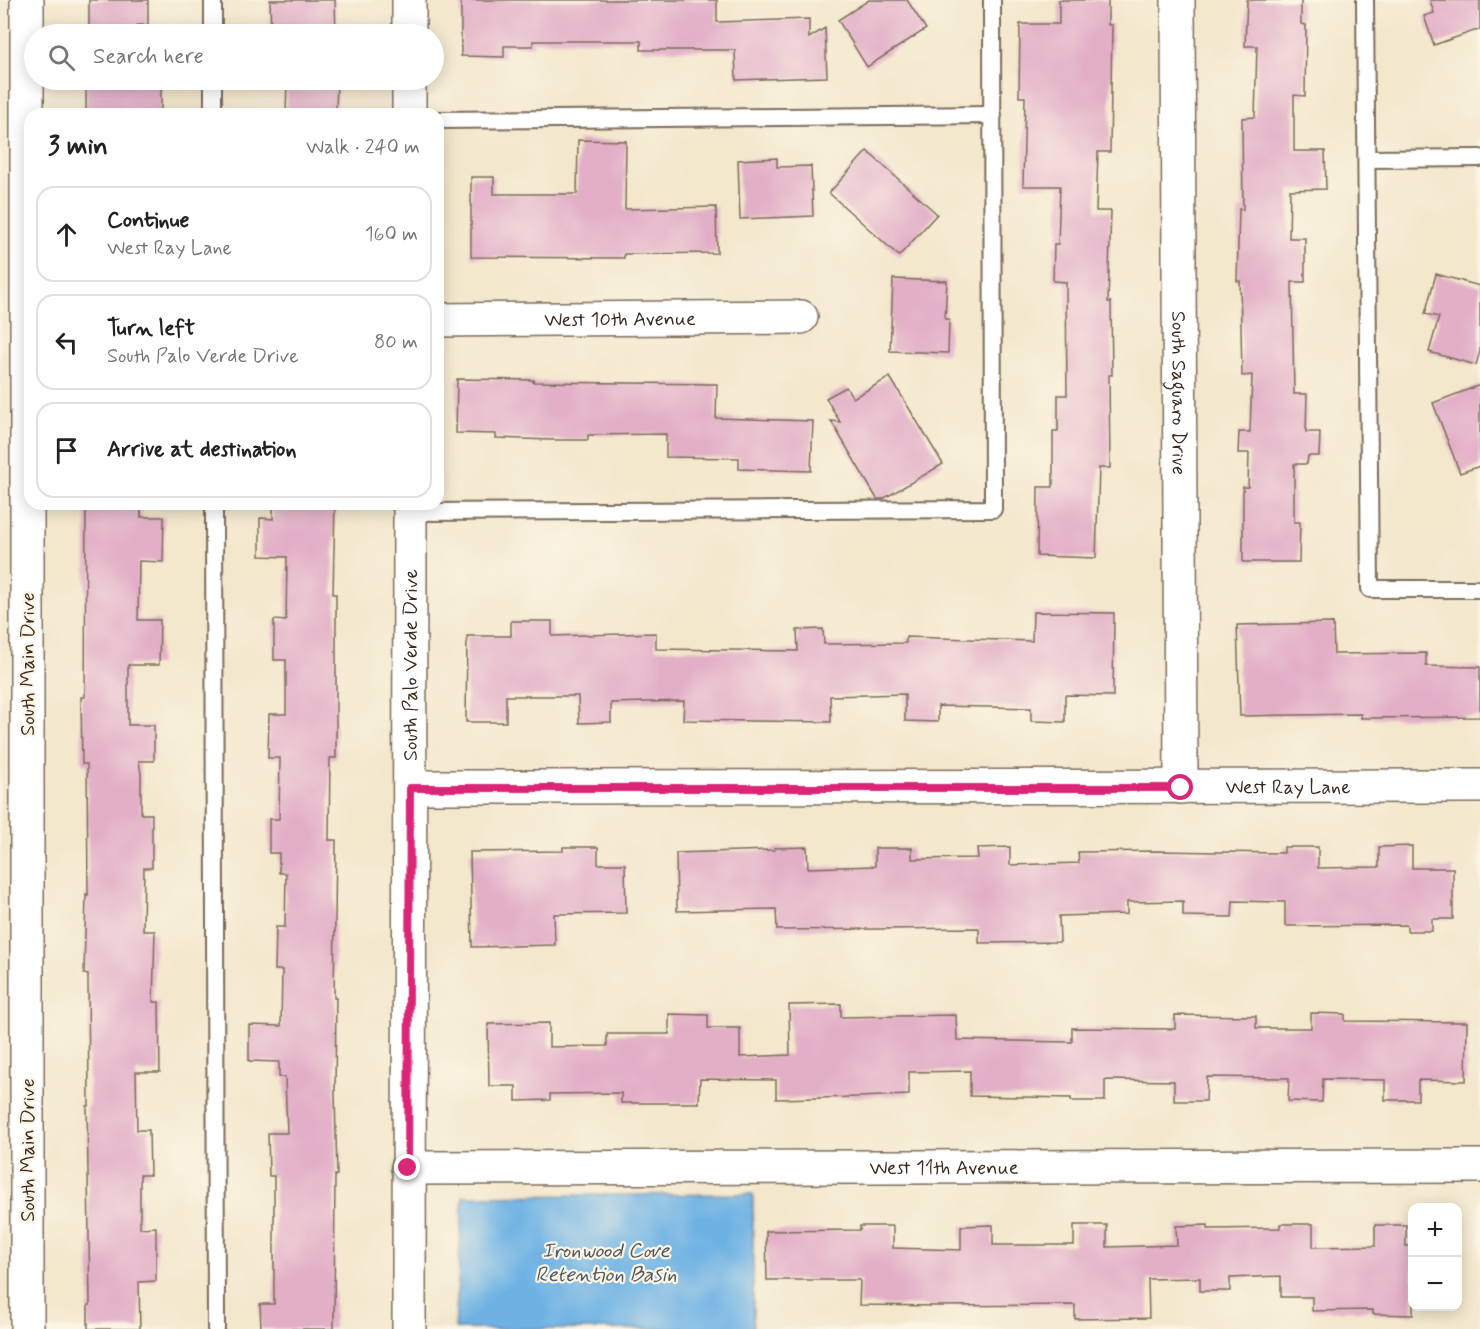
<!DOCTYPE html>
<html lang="en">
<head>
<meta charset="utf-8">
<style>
  :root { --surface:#fff; --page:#f2f2f2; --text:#222; --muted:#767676; --line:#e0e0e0 }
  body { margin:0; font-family:Mynerve,sans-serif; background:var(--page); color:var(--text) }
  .controls { position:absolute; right:18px; bottom:18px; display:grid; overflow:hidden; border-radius:12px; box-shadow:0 3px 15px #0003 }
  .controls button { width:54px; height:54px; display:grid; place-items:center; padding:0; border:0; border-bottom:2px solid var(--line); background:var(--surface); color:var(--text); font:30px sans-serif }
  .stop { position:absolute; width:18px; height:18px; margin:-14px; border:4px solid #db2777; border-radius:50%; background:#fff }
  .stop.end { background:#db2777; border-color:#fff; box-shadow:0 2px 6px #0008 }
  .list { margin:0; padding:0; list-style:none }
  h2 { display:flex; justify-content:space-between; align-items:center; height:78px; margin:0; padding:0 24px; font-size:26px }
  h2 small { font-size:20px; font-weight:400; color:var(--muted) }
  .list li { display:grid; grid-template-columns:39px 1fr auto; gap:18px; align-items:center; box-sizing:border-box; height:96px; margin:0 12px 12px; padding:0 12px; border:2px solid var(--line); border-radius:18px }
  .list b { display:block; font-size:22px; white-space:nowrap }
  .list p { margin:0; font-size:20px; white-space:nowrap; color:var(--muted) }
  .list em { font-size:20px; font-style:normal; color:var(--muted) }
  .icon { flex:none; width:33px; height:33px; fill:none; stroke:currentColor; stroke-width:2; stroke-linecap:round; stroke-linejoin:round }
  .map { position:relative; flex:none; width:1480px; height:1329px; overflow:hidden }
  .search { position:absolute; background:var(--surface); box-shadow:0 3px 15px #0003; left:24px; top:24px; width:420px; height:66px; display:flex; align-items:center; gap:15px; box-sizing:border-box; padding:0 21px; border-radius:33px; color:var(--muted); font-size:22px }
  .panel { position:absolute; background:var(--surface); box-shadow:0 3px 15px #0003; left:24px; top:108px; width:420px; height:402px; border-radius:18px }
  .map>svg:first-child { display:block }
  .water { fill:#6eb2e4; stroke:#546e81; stroke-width:1.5 }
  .building { fill:#e2afc7 }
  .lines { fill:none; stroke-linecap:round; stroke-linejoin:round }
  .service-casing { stroke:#7b6c5b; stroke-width:20 }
  .minor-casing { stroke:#7b6c5b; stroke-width:36 }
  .service { stroke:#fff; stroke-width:16 }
  .minor { stroke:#fff; stroke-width:33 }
  .route { stroke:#db2777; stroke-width:8 }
  .labels { text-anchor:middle; stroke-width:4.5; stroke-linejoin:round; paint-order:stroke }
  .street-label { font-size:20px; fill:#3b2a1e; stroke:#fcf5e5 }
  .water-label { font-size:21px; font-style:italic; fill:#4d5a63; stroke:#fcf5e5 }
</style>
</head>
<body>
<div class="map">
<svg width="1480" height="1329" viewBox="0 0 1480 1329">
  <rect width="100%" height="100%" fill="#fcf5e5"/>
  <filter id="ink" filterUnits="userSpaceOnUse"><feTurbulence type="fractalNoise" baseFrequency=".0167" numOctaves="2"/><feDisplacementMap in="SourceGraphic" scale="12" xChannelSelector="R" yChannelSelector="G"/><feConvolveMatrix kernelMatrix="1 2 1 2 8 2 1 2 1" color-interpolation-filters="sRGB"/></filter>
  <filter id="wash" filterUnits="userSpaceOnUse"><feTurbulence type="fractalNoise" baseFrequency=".008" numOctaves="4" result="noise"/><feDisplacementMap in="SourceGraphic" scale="24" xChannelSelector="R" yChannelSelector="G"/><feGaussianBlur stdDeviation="1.35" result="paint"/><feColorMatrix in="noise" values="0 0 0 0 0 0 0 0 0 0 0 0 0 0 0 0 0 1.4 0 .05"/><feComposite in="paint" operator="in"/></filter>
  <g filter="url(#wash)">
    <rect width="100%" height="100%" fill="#f3e7cc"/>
    <path class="water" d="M753,1194V1329H455L463,1196Z"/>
    <g id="blocks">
      <g class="building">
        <path d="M89,0H148V25H137V34H89Z"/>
        <path d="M270,0H335L336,34H271Z"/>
        <path d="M461,0H717V22L809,19V38L825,28L827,77L736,80L735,50H641V41H533V46H504V57L461,56Z"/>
        <path d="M869,0H907L926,29L867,67L838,20Z"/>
        <path d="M1059,0H1108V25H1112L1110,152H1098L1096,211H1111L1108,302H1111L1112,375H1109L1110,468H1099L1096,558L1037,556L1038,487H1053V431H1058V395H1067L1066,282L1053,281L1054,244H1058L1060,186H1023L1025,97H1019L1020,24H1059Z"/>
        <path d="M1247,0H1301V24L1306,25L1305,96L1294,95V151H1325L1326,189L1290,190L1289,238H1305V282H1292L1294,394H1307L1306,432H1320L1319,456H1308L1307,464H1294V522H1300L1299,562H1243V487H1248L1249,453H1238L1239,432H1250L1252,375L1242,376L1240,281H1237L1239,209L1243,210L1242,118L1255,117L1257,46H1245Z"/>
        <path d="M1430,0H1480V29L1434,45L1424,16L1434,13Z"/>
        <rect x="86" y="80" width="75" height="34"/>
        <path d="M287,80H337L336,114H286Z"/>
        <path d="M578,140L626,141L625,209L716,207L717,253L624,254V258L471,257V177H494V194H577Z"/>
        <path d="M867,151L937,214L899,256L829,193Z"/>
        <path d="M777,158V167L811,166L813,216L740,219L738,160Z"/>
        <path d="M1436,274L1480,286V351L1476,365L1429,352L1439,317L1425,314Z"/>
        <path d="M893,279L947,281L945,319H949L948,353L890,351Z"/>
        <path d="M890,377L943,464L883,499H877L831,421L840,422L826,398L846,387L853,398Z"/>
        <path d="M457,379L534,380L533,382L717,384L716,418L813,421L811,471L739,469V458L666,457V434L588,435V440H551L496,438V434L456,433Z"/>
        <path d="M1480,385V466L1460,473L1433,403Z"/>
        <path d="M86,504H141V517H164L163,562L139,561L138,620H160L159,665H128V725H154V761H139L141,774V814H152V868H144L143,931H155L153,1002H159L160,1072H136L137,1130H149L150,1175H140V1228L156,1227V1281L139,1282L140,1329H88V1305H90L87,1106H89L88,975L84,974L86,894L88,895L87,764H82L81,697H85Z"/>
        <path d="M273,504H335L333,594H336V758H330L329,840H336L334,998H336L335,1094L337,1175H335L334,1329H261L260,1304H274V1176H269L268,1133H287L285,1077H279V1062L249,1061V1025L281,1026L282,970H275L276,927H285L286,873H279V853H269V819H279L280,758H268L269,714H286V660H274V620L286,621L287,557L260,556V518L273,519Z"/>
        <path d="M1033,612L1114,613L1113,696L1065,695V722L1031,721V708L938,706V722L905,721V694L830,696L831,722L683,720L684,701L611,703V722L579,723L578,696H506V722H466L467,636H511V621H552V636L656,633V649L798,651L797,630L823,629L824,644L906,643V637L1032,641Z"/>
        <path d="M1333,623L1334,654L1426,653V666L1480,667V717L1361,718V714L1240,716L1237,625Z"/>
        <path d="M1412,846V868H1453V919H1432V931H1407V925L1285,926V902L1233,901L1232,917L1183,916V901L1127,902V914L1059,916L1060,942L979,943V928L777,930L776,909L677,911L676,853L774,850V848L807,847L808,868L875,866V848H912V859L978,858L977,848L1010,847V865L1079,863L1078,852L1159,851L1284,853V847H1318V868L1379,867V847Z"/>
        <path d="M563,847H598V864H625L626,913L554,914L555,945L472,947L470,852L563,851Z"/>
        <path d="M841,1004V1017L956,1015L957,1040L1072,1042V1028L1175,1029V1015L1256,1016V1028H1311V1013L1345,1014V1021L1467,1022L1466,1081L1418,1080V1100H1385V1080L1323,1079L1322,1102L1288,1101L1289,1078L1207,1077L1206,1101H1174V1081L1105,1080V1101H1071V1098L970,1096V1071L909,1072V1095L858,1097L776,1099V1080L700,1079L699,1103H621V1093L550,1094V1100L516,1101V1086H489L488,1024L549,1023V1047L607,1046V1034H669V1014L708,1015V1028H740V1057L790,1055L789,1005Z"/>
        <path d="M1280,1224H1313V1247L1375,1246V1225H1406V1246H1413V1315L1373,1314V1310L1312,1311V1297H1281V1276L1230,1278V1291H1200V1278L1148,1279L1149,1318L1075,1319V1305L941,1306L859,1305L860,1280H767L766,1231L860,1230V1226H893V1248L961,1250V1226L993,1225V1245H1074V1225H1107V1247L1177,1245L1176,1226L1208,1225V1229L1280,1228Z"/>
      </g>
    </g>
  </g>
  <g filter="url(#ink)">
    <use href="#blocks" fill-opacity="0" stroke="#7b6c5b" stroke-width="1.5"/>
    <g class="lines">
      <defs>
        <g id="service">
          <path d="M213,0V34"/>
          <path d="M1365,0L1370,589H1480"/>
          <path d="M213,80V114"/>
          <path d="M438,120L993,115"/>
          <path d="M1367,159L1480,158"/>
          <path d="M214,504L216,1329"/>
          <path d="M410,512L993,509L992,0"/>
        </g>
        <g id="minor">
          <path d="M27,0V1329"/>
          <path d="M409,0V34"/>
          <path id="s1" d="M1178,0L1181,787"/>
          <path d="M409,80V114"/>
          <path id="s2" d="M438,320L801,317"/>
          <path id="s3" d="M410,787L1480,786"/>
          <path id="s4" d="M408,1168L1480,1166"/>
          <path id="s5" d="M409,1329L410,504"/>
        </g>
      </defs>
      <use href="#service" class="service-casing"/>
      <use href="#minor" class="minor-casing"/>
      <use href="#service" class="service"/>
      <use href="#minor" class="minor"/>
    </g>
  </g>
  <g class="lines" filter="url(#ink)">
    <path class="route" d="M408,1168L410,788H1181"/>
  </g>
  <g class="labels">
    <g class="street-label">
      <text dy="7" stroke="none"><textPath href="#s2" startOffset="182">West 10th Avenue</textPath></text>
      <text dy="7" stroke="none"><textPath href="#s1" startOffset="393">South Saguaro Drive</textPath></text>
      <text transform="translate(27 664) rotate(-90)" y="7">South Main Drive</text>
      <text dy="7" stroke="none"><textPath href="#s5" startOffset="664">South Palo Verde Drive</textPath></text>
      <text dy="7" stroke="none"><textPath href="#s3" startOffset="878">West Ray Lane</textPath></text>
      <text transform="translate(27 1150) rotate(-90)" y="7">South Main Drive</text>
      <text dy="7" stroke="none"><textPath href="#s4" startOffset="536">West 11th Avenue</textPath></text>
    </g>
    <g class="water-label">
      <text x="606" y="1257">Ironwood Cove<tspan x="606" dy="24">Retention Basin</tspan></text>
    </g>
  </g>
</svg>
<div class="controls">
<button>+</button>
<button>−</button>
</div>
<div class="stop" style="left:1181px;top:788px"></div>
<div class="stop end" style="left:408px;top:1168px"></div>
<div class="search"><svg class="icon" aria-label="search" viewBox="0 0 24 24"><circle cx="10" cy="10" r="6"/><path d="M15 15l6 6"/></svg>Search here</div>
<section class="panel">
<h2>3 min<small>Walk · 240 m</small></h2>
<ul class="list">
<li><svg class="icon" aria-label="ahead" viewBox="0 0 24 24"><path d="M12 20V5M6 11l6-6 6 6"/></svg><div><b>Continue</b><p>West Ray Lane</p></div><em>160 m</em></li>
<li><svg class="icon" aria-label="left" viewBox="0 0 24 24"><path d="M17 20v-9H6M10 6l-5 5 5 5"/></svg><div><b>Turn left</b><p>South Palo Verde Drive</p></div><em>80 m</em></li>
<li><svg class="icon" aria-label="arrive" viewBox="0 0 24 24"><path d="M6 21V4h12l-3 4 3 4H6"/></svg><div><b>Arrive at destination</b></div></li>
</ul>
</section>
</div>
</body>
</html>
